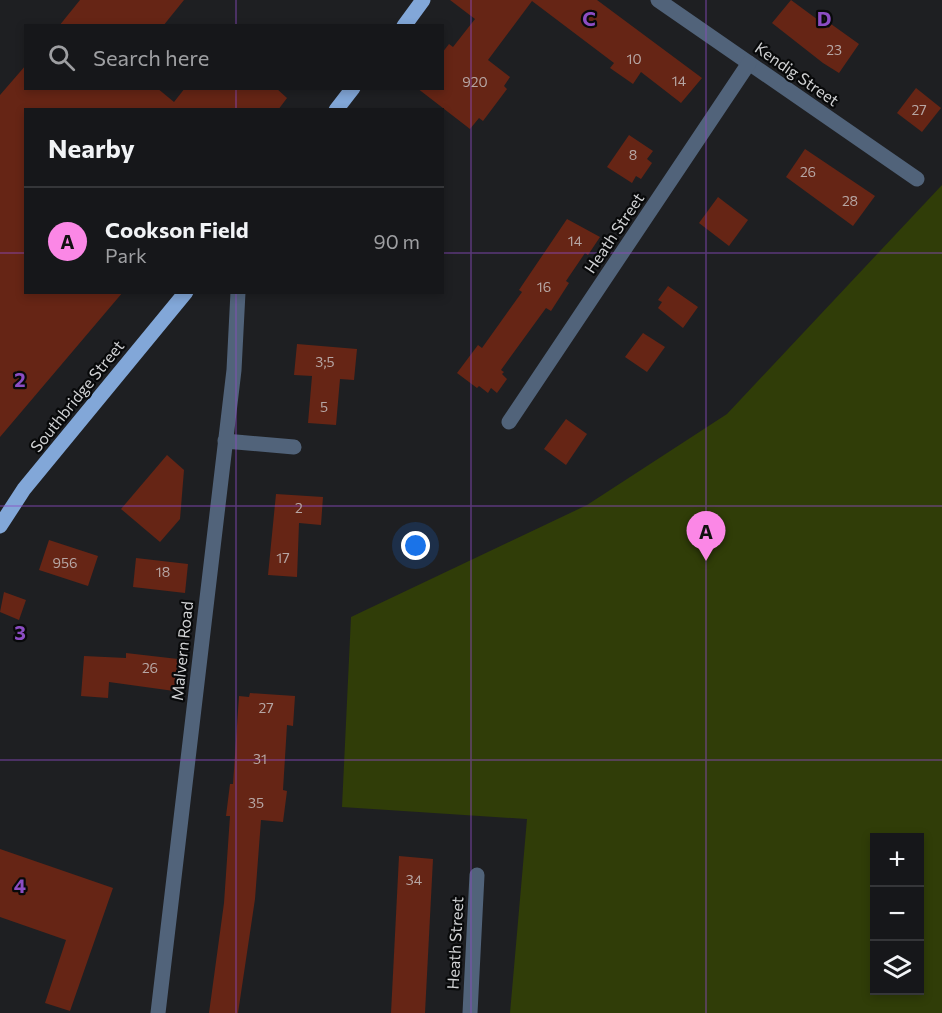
<!DOCTYPE html>
<html lang="en">
<head>
<meta charset="utf-8">
<style>
  :root { --surface:#16171a; --page:#1f2023; --text:#f1f3f6; --muted:#9e9fa2; --line:#353639; --accent:#fb87e6 }
  body { margin:0; font-family:Commissioner,sans-serif; background:var(--page); color:var(--text) }
  .controls { position:absolute; right:18px; bottom:18px; display:grid; overflow:hidden; border-radius:0px; box-shadow:0 3px 9px #0003 }
  .controls button { width:54px; height:54px; display:grid; place-items:center; padding:0; border:0; border-bottom:2px solid var(--line); background:var(--surface); color:var(--text); font:30px sans-serif }
  .you { position:absolute; left:416px; top:546px; width:21px; height:21px; margin:-15px; border:4px solid #fff; border-radius:50%; background:#1a73e8; box-shadow:0 0 0 9px #1a73e833 }
  .badge { display:grid; place-items:center; width:39px; height:39px; border-radius:50%; background:var(--accent); color:#111; font-size:20px; font-weight:700 }
  .pin { position:absolute; translate:-50% -50px; filter:drop-shadow(0 2px 3px #0008) }
  .pin::after { content:''; position:absolute; top:32px; width:21px; height:18px; background:inherit; clip-path:polygon(0 0,100% 0,50% 100%) }
  .list { margin:0; padding:0; list-style:none }
  h2 { display:flex; justify-content:space-between; align-items:center; height:78px; margin:0; padding:0 24px; font-size:26px }
  h2 small { font-size:20px; font-weight:400; color:var(--muted) }
  .list li { display:grid; grid-template-columns:39px 1fr auto; gap:18px; align-items:center; box-sizing:border-box; height:108px; padding:0 24px; border-top:2px solid var(--line) }
  .list b { display:block; font-size:22px; white-space:nowrap }
  .list p { margin:0; font-size:20px; white-space:nowrap; color:var(--muted) }
  .list em { font-size:20px; font-style:normal; color:var(--muted) }
  .icon { flex:none; width:33px; height:33px; fill:none; stroke:currentColor; stroke-width:2; stroke-linecap:round; stroke-linejoin:round }
  .map { position:relative; flex:none; width:942px; height:1013px; overflow:hidden }
  .search { position:absolute; background:var(--surface); box-shadow:0 3px 9px #0003; left:24px; top:24px; width:420px; height:66px; display:flex; align-items:center; gap:15px; box-sizing:border-box; padding:0 21px; border-radius:0px; color:var(--muted); font-size:22px }
  .panel { position:absolute; background:var(--surface); box-shadow:0 3px 9px #0003; left:24px; top:108px; width:420px; height:186px; border-radius:0px }
  .map>svg:first-child { display:block }
  .green { fill:#303d08; fill-rule:evenodd }
  .building { fill:#662515 }
  .lines { fill:none; stroke-linecap:round; stroke-linejoin:round }
  .minor { stroke:#51637a; stroke-width:15 }
  .major { stroke:#82a7d8; stroke-width:15 }
  .grid { fill:none; stroke:#8c4dc3; stroke-width:1.5; stroke-opacity:0.55 }
  .labels { text-anchor:middle; stroke-width:4.5; stroke-linejoin:round; paint-order:stroke }
  .number-label { font-size:14px; fill:#b6a6a4 }
  .street-label { font-size:16px; fill:#d0d1d3; stroke:#08090a }
  .grid-label { font-size:20px; text-anchor:middle; font-weight:bold; fill:#8c4dc3; stroke:#08090a; stroke-width:4.5; stroke-linejoin:round; paint-order:stroke }
</style>
</head>
<body>
<div class="map">
<svg width="942" height="1013" viewBox="0 0 942 1013">
  <rect width="100%" height="100%" fill="#1e1f22"/>
  <path class="green" d="M942,185V1013H510L527,819L342,807L351,617L587,505L727,414ZM874,838H920V990H874Z"/>
  <g class="building">
    <path d="M80,0H184L163,26H59Z"/>
    <path d="M450,0H597L702,78L681,103L641,72L633,84L610,68L614,63L532,1L488,60L510,77L504,86L507,89L483,121L479,118L470,129L417,88H442V53L449,44L453,47L475,19Z"/>
    <path d="M791,0L829,28L831,24L859,44L839,73L823,63L772,23Z"/>
    <path d="M26,65V88H157L174,102L185,88H276L287,98L278,110H26V292H123L0,437V95Z"/>
    <path d="M916,88L941,108L922,132L897,113Z"/>
    <path d="M629,135L653,151L647,159L652,163L641,179L636,176L632,183L607,167Z"/>
    <path d="M805,149L875,196L853,226L786,177Z"/>
    <path d="M718,197L748,220L729,246L699,223Z"/>
    <path d="M567,219L600,237L588,255L585,253L566,281L569,283L551,311L546,308L501,370L504,372L502,374L507,379L497,393L491,388L488,393L479,386L477,388L457,373L478,345L482,348L522,292L519,290Z"/>
    <path d="M668,286L698,307L683,328L658,308L662,302L658,300Z"/>
    <path d="M643,333L665,347L647,372L625,357Z"/>
    <path d="M297,344L357,349L354,380L340,379L336,425L308,423L312,376L294,375Z"/>
    <path d="M566,419L587,434L566,465L544,449Z"/>
    <path d="M167,455L184,470L180,519L160,542L121,509Z"/>
    <path d="M276,494L323,497L321,525L299,523L297,577L268,575Z"/>
    <path d="M49,540L98,556L88,586L39,570Z"/>
    <path d="M136,558L188,564L185,593L133,587Z"/>
    <path d="M4,592L26,600L19,620L0,612Z"/>
    <path d="M126,653L178,659L174,691L109,682L108,698L81,696L84,656L126,658Z"/>
    <path d="M250,693L295,696L293,726L287,725L283,790L287,791L283,822L261,820L255,899L238,1013H209L224,903L230,816H226L230,784H233L239,696L249,697Z"/>
    <path d="M0,849L113,888L70,1011L45,1003L66,940L0,917Z"/>
    <path d="M399,856L433,859L425,1013H391Z"/>
  </g>
  <g class="lines">
    <g class="minor">
      <path d="M658,0L917,179"/>
      <path d="M509,422L749,63"/>
      <path d="M225,441L294,447"/>
      <path d="M158,1013L234,370L238,292"/>
      <path d="M470,1013L477,875"/>
    </g>
    <g class="major">
      <path d="M404,26L423,0"/>
      <path d="M336,110L353,88"/>
      <path d="M0,526L24,489L186,292"/>
    </g>
  </g>
  <path class="grid" d="M236,0V26M471,0V1013M706,0V1013M236,88V110M0,253H26M442,253H942M236,292V1013M0,506H942M0,760H942"/>
  <g class="labels">
    <g class="number-label">
      <text x="834" y="55">23</text>
      <text x="634" y="64">10</text>
      <text x="679" y="86">14</text>
      <text x="475" y="87">920</text>
      <text x="919" y="115">27</text>
      <text x="633" y="160">8</text>
      <text x="808" y="177">26</text>
      <text x="850" y="206">28</text>
      <text x="575" y="246">14</text>
      <text x="544" y="292">16</text>
      <text x="325" y="367">3;5</text>
      <text x="324" y="412">5</text>
      <text x="299" y="513">2</text>
      <text x="283" y="563">17</text>
      <text x="65" y="568">956</text>
      <text x="163" y="577">18</text>
      <text x="150" y="673">26</text>
      <text x="266" y="713">27</text>
      <text x="260" y="764">31</text>
      <text x="256" y="808">35</text>
      <text x="414" y="885">34</text>
    </g>
    <g class="street-label">
      <text transform="translate(797 74) rotate(35)" y="6">Kendig Street</text>
      <text transform="translate(614 233) rotate(-56)" y="6">Heath Street</text>
      <text transform="translate(77 396) rotate(-51)" y="6">Southbridge Street</text>
      <text transform="translate(182 651) rotate(-84)" y="6">Malvern Road</text>
      <text transform="translate(455 943) rotate(-87)" y="6">Heath Street</text>
    </g>
  </g>
  <g class="grid-label">
    <text x="589" y="26">C</text>
    <text x="824" y="26">D</text>
    <text x="20" y="387">2</text>
    <text x="20" y="640">3</text>
    <text x="20" y="893">4</text>
  </g>
</svg>
<div class="controls">
<button>+</button>
<button>−</button>
<button><svg class="icon" aria-label="layers" viewBox="0 0 24 24"><path d="M12 4l9 5-9 5-9-5zM3 14l9 5 9-5"/></svg></button>
</div>
<div class="you"></div>
<div class="pin badge" style="left:706px;top:561px">A</div>
<div class="search"><svg class="icon" aria-label="search" viewBox="0 0 24 24"><circle cx="10" cy="10" r="6"/><path d="M15 15l6 6"/></svg>Search here</div>
<section class="panel">
<h2>Nearby<small></small></h2>
<ul class="list">
<li><span class="badge">A</span><div><b>Cookson Field</b><p>Park</p></div><em>90 m</em></li>
</ul>
</section>
</div>
</body>
</html>
